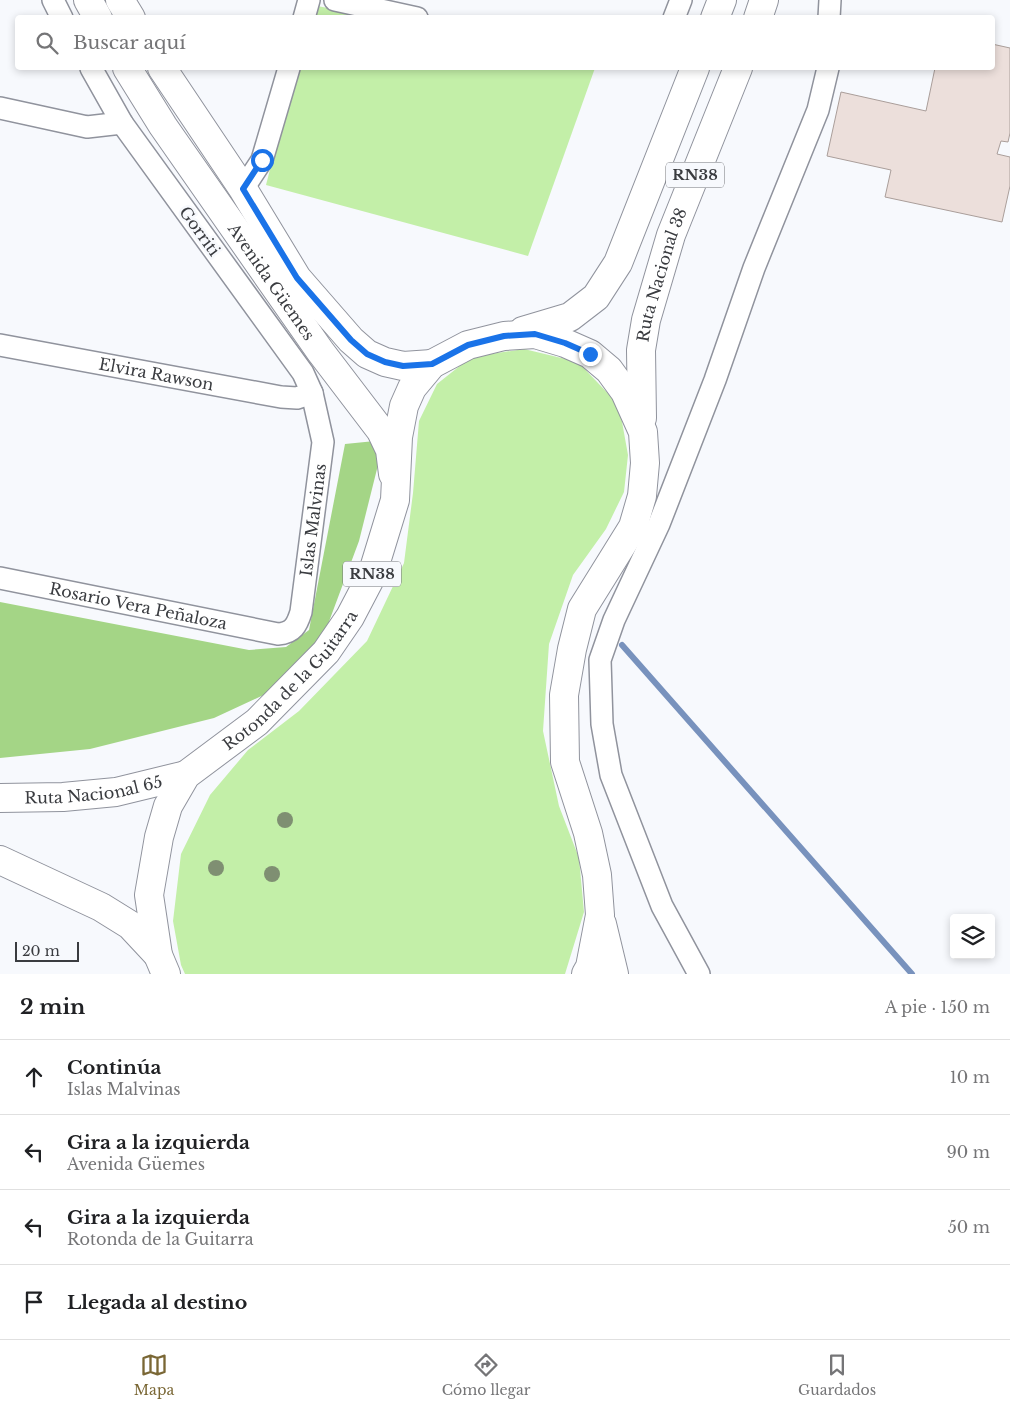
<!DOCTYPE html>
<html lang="es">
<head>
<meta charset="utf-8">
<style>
  :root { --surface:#fff; --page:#f2f2f2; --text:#202124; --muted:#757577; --line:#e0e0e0; --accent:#7a6735 }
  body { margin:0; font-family:"Libre Baskerville",serif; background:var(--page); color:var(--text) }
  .controls { position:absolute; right:15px; bottom:15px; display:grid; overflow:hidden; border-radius:5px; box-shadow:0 2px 8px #0003 }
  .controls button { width:45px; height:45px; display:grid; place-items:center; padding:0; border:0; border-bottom:1px solid var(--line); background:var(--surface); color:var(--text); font:25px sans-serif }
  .scale { position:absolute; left:15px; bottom:12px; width:64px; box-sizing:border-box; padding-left:5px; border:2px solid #3a3c40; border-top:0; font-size:14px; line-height:18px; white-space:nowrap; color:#3a3c40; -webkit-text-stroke:4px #f7f9fd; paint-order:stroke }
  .stop { position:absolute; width:15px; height:15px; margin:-11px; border:4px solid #1a73e8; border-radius:50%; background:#fff }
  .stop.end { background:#1a73e8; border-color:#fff; box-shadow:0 1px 5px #0008 }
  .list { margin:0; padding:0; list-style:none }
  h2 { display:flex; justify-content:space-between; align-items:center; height:65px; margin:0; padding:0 20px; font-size:21px }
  h2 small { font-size:16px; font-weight:400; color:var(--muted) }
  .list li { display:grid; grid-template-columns:32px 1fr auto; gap:15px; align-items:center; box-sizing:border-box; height:75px; padding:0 20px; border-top:1px solid var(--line) }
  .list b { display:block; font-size:19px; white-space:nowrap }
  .list p { margin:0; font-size:16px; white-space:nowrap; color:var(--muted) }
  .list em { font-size:16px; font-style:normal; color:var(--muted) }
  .icon { flex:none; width:28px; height:28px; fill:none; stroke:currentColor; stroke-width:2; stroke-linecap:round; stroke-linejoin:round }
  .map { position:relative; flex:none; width:1010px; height:974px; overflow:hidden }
  .search { position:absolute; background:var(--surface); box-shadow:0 2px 8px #0003; left:15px; right:15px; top:15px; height:55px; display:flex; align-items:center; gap:12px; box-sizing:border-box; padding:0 18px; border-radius:5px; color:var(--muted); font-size:19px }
  .sheet { height:365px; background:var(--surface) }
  nav { display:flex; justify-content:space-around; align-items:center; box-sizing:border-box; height:70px; border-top:1px solid var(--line); background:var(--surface); font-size:14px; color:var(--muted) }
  nav a { display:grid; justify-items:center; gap:2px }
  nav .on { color:var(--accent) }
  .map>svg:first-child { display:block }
  .green { fill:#c3efa8 }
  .forest { fill:#a4d586 }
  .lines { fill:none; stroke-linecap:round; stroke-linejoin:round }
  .stream { stroke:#7892bd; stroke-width:6 }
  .building { fill:#ecdfdb; stroke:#aa9e9a }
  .minor-casing { stroke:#90939d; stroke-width:24 }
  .secondary-casing { stroke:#90939d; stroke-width:30 }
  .primary-casing { stroke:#90939d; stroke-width:30 }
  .minor { stroke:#fff; stroke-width:21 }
  .secondary { stroke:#fff; stroke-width:28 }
  .primary { stroke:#fff; stroke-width:28 }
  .tree { fill:#7f8f72 }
  .route { stroke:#1a73e8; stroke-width:6 }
  .labels { text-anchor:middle; stroke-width:5; stroke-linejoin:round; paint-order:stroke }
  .shield { fill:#f7f9fd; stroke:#737579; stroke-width:1 }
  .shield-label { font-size:15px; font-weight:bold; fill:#3a3c40 }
  .street-label { font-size:16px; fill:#3a3c40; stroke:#f7f9fd }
</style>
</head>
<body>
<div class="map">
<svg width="1010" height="974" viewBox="0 0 1010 974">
  <rect width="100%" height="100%" fill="#f7f9fd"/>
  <g class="green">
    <path d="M312,5L375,17L309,18Z"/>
    <path d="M296,68H595L528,256L266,185Z"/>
    <path d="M524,349L578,362L619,405L628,455L624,492L606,529L573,575L549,644L543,731L559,806L579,858L584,912L565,974H185L181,965L173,921L181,854L210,795L248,750L299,711L367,641L404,563L413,493L419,421L437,384L471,357Z"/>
  </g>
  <path class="forest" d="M375,441L379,461L359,541L324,635L270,692L214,718L90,749L0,758V602L249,650L286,647L309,630L345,444Z"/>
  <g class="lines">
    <path class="stream" d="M622,645L912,974"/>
  </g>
  <path class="building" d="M992,44L1010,48V133L1008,142L1001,141L997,154L1010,157V186L1002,222L885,197L891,170L827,156L841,92L926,111L935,68H992Z"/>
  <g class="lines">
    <defs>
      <g id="minor">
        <path d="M53,0L62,18"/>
        <path d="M335,0L417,18"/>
        <path d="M304,18L309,0"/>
        <path d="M674,18L681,0"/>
        <path d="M829,18L830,0"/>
        <path d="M0,108L87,127L122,123"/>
        <path d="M243,189L262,160L289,68"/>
        <path id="s1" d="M0,345L281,397L297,398L312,393"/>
        <path id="s2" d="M0,578L278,634C293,633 297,625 301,612L323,442L312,393L303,373L122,123L91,68"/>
        <path d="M699,974L662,906L611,775L602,724L600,660L614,620L659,524L715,380L754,268L818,110L828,68"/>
      </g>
      <g id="secondary">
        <path d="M88,0L98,18"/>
        <path d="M120,0L131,18"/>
        <path id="s3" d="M127,68L163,126L320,351L381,431L390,450L393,474"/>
        <path d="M162,68L243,189L297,278L351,340L367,354L385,362L403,366L432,364"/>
        <path id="s4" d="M0,798L63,797L116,792L186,775"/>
        <path d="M0,860L101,907L130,925L158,955"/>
      </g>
      <g id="primary">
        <path d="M715,18L722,0"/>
        <path d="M758,18L764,0"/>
        <path d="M523,331L570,317L596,297L618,263L695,68"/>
        <path id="s5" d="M642,418L641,350L646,320L671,235L738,68"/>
        <path d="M602,924L614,974"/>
        <path id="s6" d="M166,974L158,955L149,895L159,837L168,806L186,775L257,722L326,652L350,617L372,575L395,500L398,437L404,406L412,388L432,364L468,345L504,336L535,334L565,343L590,354L609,370L625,392L643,432L645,463L642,496L633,527L582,609L572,649L564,695L565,762L588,833L597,875L600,915L590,967L586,974"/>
      </g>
    </defs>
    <use href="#minor" class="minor-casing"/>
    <use href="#secondary" class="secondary-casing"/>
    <use href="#primary" class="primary-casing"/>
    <use href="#minor" class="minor"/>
    <use href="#secondary" class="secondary"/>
    <use href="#primary" class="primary"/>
  </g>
  <g class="tree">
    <circle cx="285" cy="820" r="8"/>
    <circle cx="216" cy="868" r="8"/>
    <circle cx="272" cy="874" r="8"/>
  </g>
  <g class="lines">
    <path class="route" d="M262,160L243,189L297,278L351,340L367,354L385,362L403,366L432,364L468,345L504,336L535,334L565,343L590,354"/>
  </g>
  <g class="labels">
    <g class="shield">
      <rect x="666" y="162.5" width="58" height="25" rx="4"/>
      <rect x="343" y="561.5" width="58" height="25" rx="4"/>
    </g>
    <g class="shield-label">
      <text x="695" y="180">RN38</text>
      <text x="372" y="579">RN38</text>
    </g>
    <g class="street-label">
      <text transform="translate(200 231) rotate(54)" y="6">Gorriti</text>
      <text dy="6" stroke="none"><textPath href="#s5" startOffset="146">Ruta Nacional 38</textPath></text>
      <text dy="6" stroke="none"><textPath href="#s3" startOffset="258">Avenida Güemes</textPath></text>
      <text dy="6" stroke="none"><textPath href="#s1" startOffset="159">Elvira Rawson</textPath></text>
      <text dy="6" stroke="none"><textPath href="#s2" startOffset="411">Islas Malvinas</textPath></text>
      <text dy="6" stroke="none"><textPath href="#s2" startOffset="141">Rosario Vera Peñaloza</textPath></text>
      <text dy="6" stroke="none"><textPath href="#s6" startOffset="350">Rotonda de la Guitarra</textPath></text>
      <text dy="6" stroke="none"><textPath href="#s4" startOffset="94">Ruta Nacional 65</textPath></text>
    </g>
  </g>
</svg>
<div class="controls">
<button><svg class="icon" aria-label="layers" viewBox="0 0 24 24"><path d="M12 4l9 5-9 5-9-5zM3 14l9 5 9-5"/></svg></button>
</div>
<div class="scale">20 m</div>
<div class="stop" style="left:262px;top:160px"></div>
<div class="stop end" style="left:590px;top:354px"></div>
<div class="search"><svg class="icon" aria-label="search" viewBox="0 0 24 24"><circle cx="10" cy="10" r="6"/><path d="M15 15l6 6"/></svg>Buscar aquí</div>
</div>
<section class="sheet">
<h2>2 min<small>A pie · 150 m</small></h2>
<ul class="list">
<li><svg class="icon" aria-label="ahead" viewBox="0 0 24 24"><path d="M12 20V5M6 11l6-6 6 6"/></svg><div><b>Continúa</b><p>Islas Malvinas</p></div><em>10 m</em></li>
<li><svg class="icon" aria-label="left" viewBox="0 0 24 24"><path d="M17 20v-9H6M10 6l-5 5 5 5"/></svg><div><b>Gira a la izquierda</b><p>Avenida Güemes</p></div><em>90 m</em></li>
<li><svg class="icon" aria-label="left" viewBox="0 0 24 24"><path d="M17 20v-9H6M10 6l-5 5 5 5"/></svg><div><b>Gira a la izquierda</b><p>Rotonda de la Guitarra</p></div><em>50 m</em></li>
<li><svg class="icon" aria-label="arrive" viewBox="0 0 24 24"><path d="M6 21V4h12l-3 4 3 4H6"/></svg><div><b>Llegada al destino</b></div></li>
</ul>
</section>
<nav>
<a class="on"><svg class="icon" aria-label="map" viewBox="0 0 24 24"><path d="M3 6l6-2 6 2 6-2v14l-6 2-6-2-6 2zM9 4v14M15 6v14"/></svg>Mapa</a>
<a><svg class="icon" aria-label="directions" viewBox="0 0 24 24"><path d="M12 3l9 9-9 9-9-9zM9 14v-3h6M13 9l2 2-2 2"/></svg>Cómo llegar</a>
<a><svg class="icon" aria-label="saved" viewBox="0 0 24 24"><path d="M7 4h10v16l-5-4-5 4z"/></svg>Guardados</a>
</nav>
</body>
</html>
